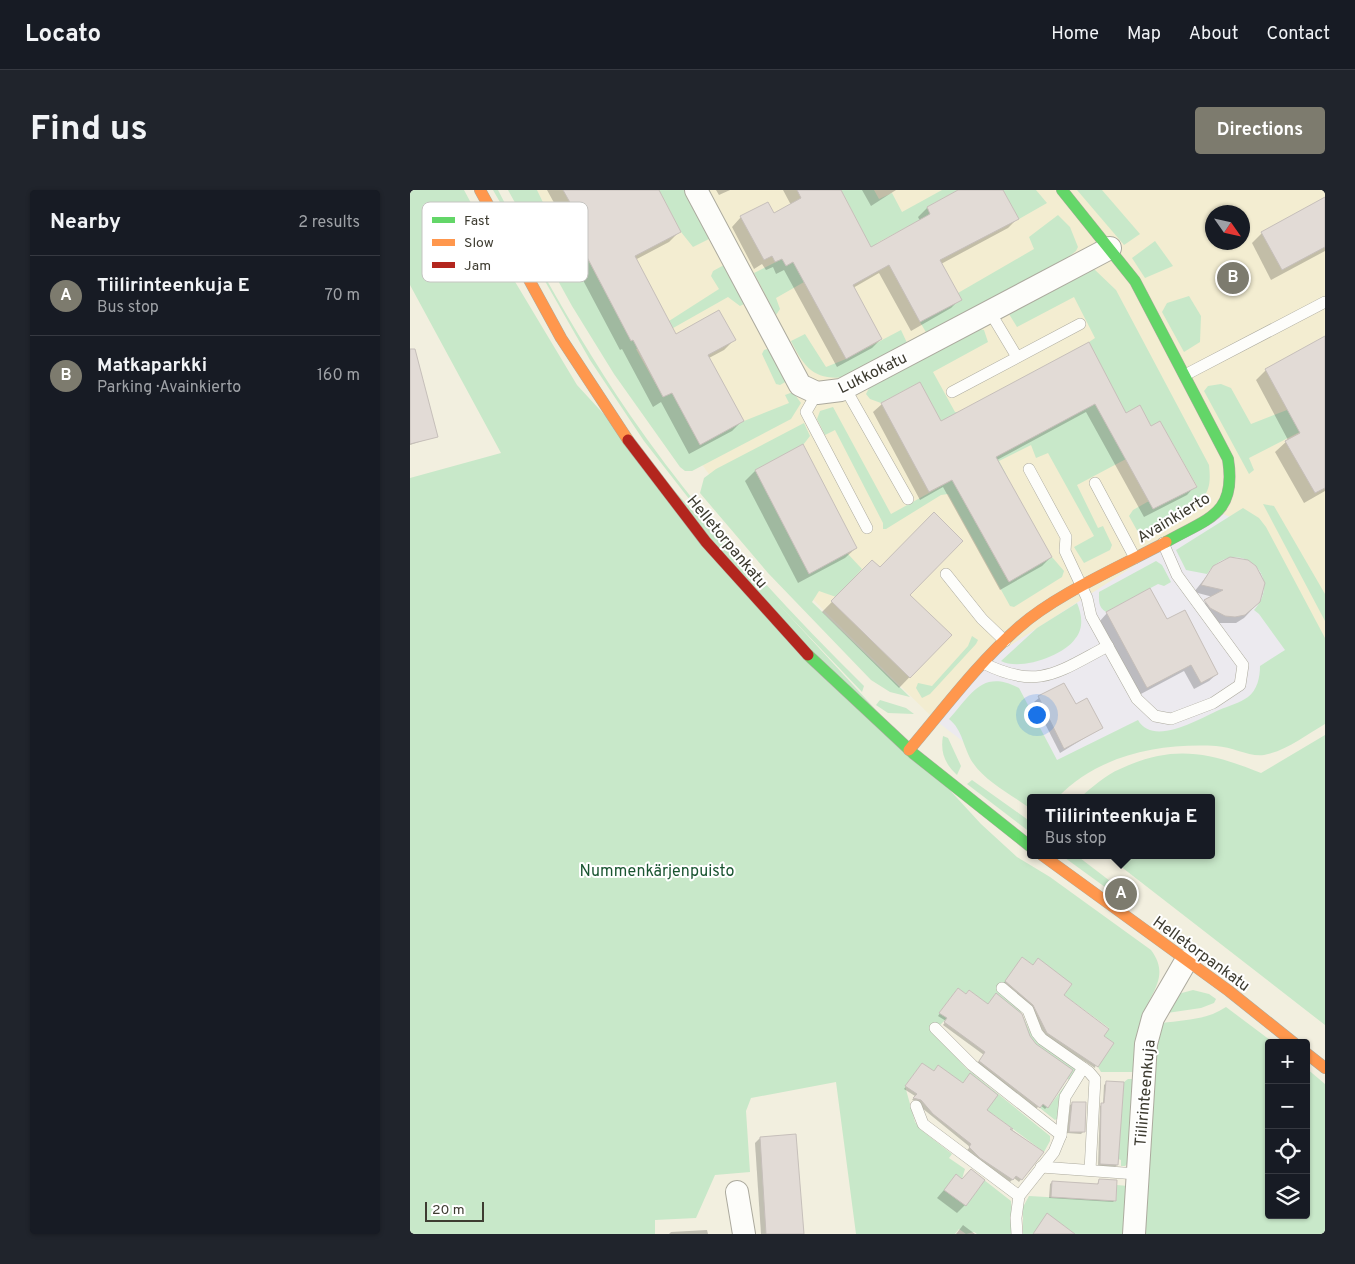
<!DOCTYPE html>
<html lang="en">
<head>
<meta charset="utf-8">
<style>
  :root { --surface:#171b24; --page:#20242c; --text:#f1f3f6; --muted:#9ea1a6; --line:#363941; --accent:#7d7b6e }
  body { margin:0; font-family:Overpass,sans-serif; background:var(--page); color:var(--text) }
  .controls { position:absolute; right:15px; bottom:15px; display:grid; overflow:hidden; border-radius:5px; box-shadow:0 1px 4px #0004 }
  .controls button { width:45px; height:45px; display:grid; place-items:center; padding:0; border:0; border-bottom:1px solid var(--line); background:var(--surface); color:var(--text); font:25px sans-serif }
  .compass { position:absolute; left:795px; top:15px; width:45px; height:45px; border-radius:50%; background:var(--surface); box-shadow:0 1px 4px #0004; rotate:124deg }
  .scale { position:absolute; left:15px; bottom:12px; width:59px; box-sizing:border-box; padding-left:5px; border:2px solid #3e3c31; border-top:0; font-size:14px; line-height:18px; white-space:nowrap; color:#3e3c31; -webkit-text-stroke:4px #fff; paint-order:stroke }
  .you { position:absolute; left:626px; top:524px; width:18px; height:18px; margin:-12px; border:4px solid #fff; border-radius:50%; background:#1a73e8; box-shadow:0 0 0 8px #1a73e833 }
  .badge { display:grid; place-items:center; width:32px; height:32px; border-radius:50%; background:var(--accent); color:#fff; font-size:16px; font-weight:700 }
  .pin { position:absolute; translate:-50% -50%; border:2px solid #fff; box-shadow:0 1px 5px #0006 }
  .popup { position:absolute; left:617px; top:604px; width:188px; height:65px; box-sizing:border-box; display:grid; place-content:center; border-radius:5px; background:var(--surface); filter:drop-shadow(0 1px 4px #0005); font-size:16px; white-space:nowrap; color:var(--muted) }
  .popup b { font-size:19px; color:var(--text) }
  .popup::after { content:''; position:absolute; left:50%; top:100%; margin-left:-10px; border:10px solid transparent; border-top-color:var(--surface) }
  .list { margin:0; padding:0; list-style:none }
  h2 { display:flex; justify-content:space-between; align-items:center; height:65px; margin:0; padding:0 20px; font-size:21px }
  h2 small { font-size:16px; font-weight:400; color:var(--muted) }
  .list li { display:grid; grid-template-columns:32px 1fr auto; gap:15px; align-items:center; box-sizing:border-box; height:80px; padding:0 20px; border-top:1px solid var(--line) }
  .list b { display:block; font-size:19px; white-space:nowrap }
  .list p { margin:0; font-size:16px; white-space:nowrap; color:var(--muted) }
  .list em { font-size:16px; font-style:normal; color:var(--muted) }
  .icon { flex:none; width:28px; height:28px; fill:none; stroke:currentColor; stroke-width:2; stroke-linecap:round; stroke-linejoin:round }
  .map { position:relative; flex:none; width:915px; height:1044px; overflow:hidden; border-radius:5px }
  header { display:flex; align-items:center; gap:30px; box-sizing:border-box; height:70px; padding:0 25px; background:var(--surface); border-bottom:1px solid var(--line) }
  header strong { font-size:24px }
  nav { display:flex; gap:28px; margin-inline-start:auto; font-size:18px }
  .intro { display:flex; align-items:center; justify-content:space-between; box-sizing:border-box; height:120px; padding:0 30px }
  h1 { margin:0; font-size:35px }
  .button { padding:12px 22px; border-radius:5px; background:var(--accent); color:#fff; font-size:18px; font-weight:700 }
  main { display:flex; gap:30px; padding:0 30px }
  aside { flex:1; background:var(--surface); border-radius:5px; box-shadow:0 1px 4px #0004 }
  .map>svg:first-child { display:block }
  .built { fill:#f3edd1; fill-rule:evenodd }
  .industrial { fill:#eceaef }
  .green { fill:#c8e8c9 }
  .shadow { fill:#0003 }
  .building { fill:#e2dbd6; stroke:#c6bfba }
  .lines { fill:none; stroke-linecap:round; stroke-linejoin:round }
  .lane-casing { stroke:#acaa9e; stroke-width:12 }
  .street-casing { stroke:#acaa9e; stroke-width:24 }
  .fast-casing { stroke:#acaa9e; stroke-width:12 }
  .slow-casing { stroke:#acaa9e; stroke-width:12 }
  .jam-casing { stroke:#acaa9e; stroke-width:12 }
  .lane { stroke:#fdfdfa; stroke-width:11 }
  .street { stroke:#fdfdfa; stroke-width:22 }
  .fast { stroke:#63d668; stroke-width:11 }
  .slow { stroke:#ff974d; stroke-width:11 }
  .jam { stroke:#b3261e; stroke-width:11 }
  .labels { text-anchor:middle; stroke-width:4; stroke-linejoin:round; paint-order:stroke }
  .street-label { font-size:16px; fill:#3e3c31; stroke:#fff }
  .park-label { font-size:16px; fill:#1a5531; stroke:#fff }
  .key { fill:#fff; stroke:#c5c4c1; stroke-width:1 }
  .key-label { font-size:14px; fill:#3e3c31 }
</style>
</head>
<body>
<header>
<strong>Locato</strong>
<nav><a>Home</a><a>Map</a><a>About</a><a>Contact</a></nav>
</header>
<div class="intro"><h1>Find us</h1><a class="button">Directions</a></div>
<main>
<aside>
<h2>Nearby<small>2 results</small></h2>
<ul class="list">
<li><span class="badge">A</span><div><b>Tiilirinteenkuja E</b><p>Bus stop</p></div><em>70 m</em></li>
<li><span class="badge">B</span><div><b>Matkaparkki</b><p>Parking · Avainkierto</p></div><em>160 m</em></li>
</ul>
</aside>
<div class="map">
<svg width="915" height="1044" viewBox="0 0 915 1044">
  <rect width="100%" height="100%" fill="#f2efdf"/>
  <path class="built" d="M127,0H915V459L525,530L360,367L204,155ZM802,22H832V52H802Z"/>
  <path class="industrial" d="M808,322L852,340L915,459L826,546L715,552L639,590L567,562L525,530L573,473Z"/>
  <g class="green">
    <path d="M0,0H54L89,65L167,195L571,634L607,667L640,687L741,760C761,787 740,802 732,828C727,845 727,865 724,882H691L688,877L704,853L694,846L699,838L654,805L662,794L628,769L623,775L612,767L589,802L610,820L622,846L667,879L648,928L645,930L630,918L633,914L638,918L659,890C623,863 596,826 559,800L556,804L548,798L529,823L537,828L523,842L556,878L640,946V951L634,962L583,924L579,929L528,875L524,881L512,873L495,896L505,932L510,939L542,964L539,968L555,979L552,989L546,985L534,1000L556,1015L571,996L569,986L601,1011L603,1044H567L564,1042L556,1044L549,1039L545,1044H446L426,892L341,908L336,921L340,982L305,985L286,1028L245,1030V1044H0V288L91,263L0,95Z"/>
    <path d="M83,0H88C128,77 171,153 220,225C288,324 369,412 454,496L452,502L329,373L234,251L180,170Z"/>
    <path d="M98,0H127L146,39L153,42L163,41L236,0H276L300,45L299,49L283,57L271,42L251,4L167,49L221,151L259,131L309,99L301,86L303,81L314,75L336,113L330,116L318,107L226,159L253,207L262,203L290,255L334,231L379,213L375,205L383,202L391,213L381,229L282,281H275L270,277L204,184L162,116Z"/>
    <path d="M431,0H464L469,9L482,3L492,22L532,0H548L517,17L527,37L508,31L467,53L470,58L394,92L366,108L370,119L366,125L344,83L372,69L376,76L450,36Z"/>
    <path d="M593,0H626L637,13L609,29Z"/>
    <path d="M667,0H692L730,44L714,55Z"/>
    <path d="M648,25L660,37L668,57L666,61L651,73L517,144L510,132L551,110L548,103L624,59L619,47Z"/>
    <path d="M745,51L763,76L735,88L722,68Z"/>
    <path d="M684,79L706,100L799,275C800,285 801,296 795,305C785,321 746,335 729,344L719,326L723,320L739,311L743,319L787,296L750,231L741,236L730,215L696,234L716,269L667,295L688,338L693,336L702,355L700,360L674,373L664,357L684,346L638,263L626,268L621,255L589,271L596,284L552,308L598,391L642,367L654,381L652,387L604,417L600,416L538,304L531,305L476,339H473V333L425,240L415,245L407,229L410,221L423,217L481,324L557,282L510,192L471,213L460,209L456,204L459,198L570,139L574,140L578,152L523,182L545,222H549L576,272L705,203L679,152L685,148L664,107L607,137L599,124Z"/>
    <path d="M779,106L791,126L790,152L774,162L752,122L757,113Z"/>
    <path d="M491,140L498,155L436,187C404,191 394,177 381,151L395,144L416,177L436,169Z"/>
    <path d="M360,158L377,191L370,195L366,194L352,164L354,160Z"/>
    <path d="M811,194L821,198L841,234L877,220L915,199V229L839,268L844,280L839,284L794,201L798,196Z"/>
    <path d="M394,233L400,246L393,255L345,280L399,383L437,363L452,379L426,407L409,401L402,412L500,507L480,502L461,490L358,383L290,303L294,288L306,279Z"/>
    <path d="M853,314L864,316L915,404V431Z"/>
    <path d="M833,318L849,328L856,337L915,448V534C896,545 876,561 854,565C839,567 823,557 806,556C749,553 688,565 647,608H621V619C602,605 576,592 563,573C553,558 553,540 539,529C562,504 572,479 609,498L647,570L728,530C743,557 789,529 809,520C818,516 830,513 838,507C847,500 850,488 850,476L875,460L849,424L844,420C876,384 824,344 797,384L776,380L766,360Z"/>
    <path d="M746,371L752,375L761,392L754,396L748,394L696,422C688,417 689,411 689,402Z"/>
    <path d="M667,413C672,425 674,438 665,449C653,466 610,481 591,471L627,438Z"/>
    <path d="M562,446L568,450L566,454L520,504L512,508L506,498L508,493L522,496L558,456Z"/>
    <path d="M470,510L496,518L504,524L478,523L466,515Z"/>
    <path d="M915,545V835L696,665H801V608H669C682,598 695,585 710,579C763,554 799,562 851,583Z"/>
    <path d="M533,546L538,548L551,576L547,585C535,574 530,562 533,546Z"/>
    <path d="M562,590L621,632V643L557,594Z"/>
    <path d="M651,665H666L700,691L695,697Z"/>
    <path d="M783,800L799,804L806,809L804,813L791,818L757,823L768,804Z"/>
    <path d="M816,817L864,853H859V1025H896V878L915,894V1044H733L744,861L752,833C774,830 797,830 816,817Z"/>
    <path d="M718,889H724L720,971L715,976H711V970L708,969L714,892Z"/>
    <path d="M707,995L718,996L715,1044H665L649,1032L633,1030L623,1044H613V1017L619,1006L706,1011Z"/>
  </g>
  <g class="shadow">
    <path d="M137,0H238L270,41L259,52L225,70L265,145L324,150L314,160L299,168L332,231L322,241L279,264L251,212L243,217L212,159L210,160L157,60L165,51Z"/>
    <path d="M306,0H320L309,5Z"/>
    <path d="M373,0H430L460,58L510,31L508,27L517,18L551,0H592L607,29L598,38L531,74L550,109L541,118L501,141L469,83L443,98L471,149L462,158L427,177L374,80L366,84L363,77L356,80L352,74L344,79L322,37L331,27L363,24L381,15Z"/>
    <path d="M452,0H486L461,16Z"/>
    <path d="M915,9V61L861,90L842,53L852,43Z"/>
    <path d="M915,148V301L894,313L865,262L878,250L846,190L856,180Z"/>
    <path d="M678,154L716,224L741,237L785,296L777,305L734,327L676,222L587,270L641,367L632,376L590,400L533,297L510,310L463,222L472,214L530,233Z"/>
    <path d="M0,188L27,246L0,255Z"/>
    <path d="M392,256L446,358L435,368L388,393L335,291L345,281Z"/>
    <path d="M829,369L838,371L851,384L853,403L849,412L834,428L826,433H807L788,418L803,407L784,402L804,377L811,372Z"/>
    <path d="M462,371L540,445L489,498L412,422Z"/>
    <path d="M740,400L756,431L807,484L799,491L784,499L774,481L729,505L690,431L697,423Z"/>
    <path d="M629,508L665,516L691,538L650,563L624,512Z"/>
    <path d="M610,771L623,776L692,846L685,878L635,846L621,817L593,794Z"/>
    <path d="M546,801L619,846L637,917L635,919L630,915L626,919L567,873L574,865L533,835L536,831L528,826Z"/>
    <path d="M510,877L575,920L632,962L609,992L604,988L600,992L568,970L557,960L560,957L512,918L509,912L502,910L505,906L494,899Z"/>
    <path d="M697,892L707,975L705,977L688,976L690,916L693,914L694,895Z"/>
    <path d="M663,913L673,942L671,944L657,943L660,915Z"/>
    <path d="M350,948L392,1044H351L345,953Z"/>
    <path d="M546,986L555,1015L547,1023L527,1008Z"/>
    <path d="M689,990L705,1010L703,1012L639,1008L640,994L642,992L687,995Z"/>
    <path d="M553,1035L565,1044H546Z"/>
    <path d="M297,1040L298,1044H259L261,1042Z"/>
  </g>
  <g class="building">
    <path d="M153,0H249L271,42L225,66L266,144L309,120L326,150L298,165L334,231L290,255L262,203L253,207L223,150L221,151L167,48L177,43Z"/>
    <path d="M387,0H431L461,57L520,24L517,17L548,0H593L609,29L530,70L552,110L510,132L479,75L443,95L472,149L436,169L383,72L376,76L372,69L365,72L362,66L354,70L330,26L358,12L364,23L391,8Z"/>
    <path d="M915,7V57L872,80L851,42Z"/>
    <path d="M915,146V298L905,303L875,251L890,243L855,179Z"/>
    <path d="M679,152L716,223L730,215L741,236L750,231L787,297L743,319L685,214L586,267L642,367L599,392L542,290L519,302L471,213L510,192L531,231Z"/>
    <path d="M0,159H5L28,247L0,254Z"/>
    <path d="M393,254L447,358L399,384L345,280Z"/>
    <path d="M524,322L553,351L500,405L542,445L500,488L421,411L462,370L470,377Z"/>
    <path d="M820,367L838,370L846,376L855,393L850,412L835,425L825,427L815,426L800,418L794,410L813,400L791,395L803,376Z"/>
    <path d="M740,398L757,429L775,420L808,484L791,493L781,475L737,498L696,422Z"/>
    <path d="M654,493L666,514L677,508L693,538L654,559L628,506Z"/>
    <path d="M612,767L623,775L628,768L662,794L654,805L699,839L694,846L704,853L688,877L637,843L623,815L595,791Z"/>
    <path d="M548,798L556,804L559,800L578,814L586,803L612,824L620,846L626,854L663,880L638,918L633,914L630,918L569,871L575,862L534,832L537,828L529,823Z"/>
    <path d="M512,873L524,881L528,875L553,893L560,883L588,905L577,920L603,939H600L634,962L612,990L606,986L603,990L570,968L559,957L561,954L523,924L511,910L503,908L507,904L495,896Z"/>
    <path d="M696,891L714,892L708,975L690,974L691,913H694Z"/>
    <path d="M662,912H676L675,942H659Z"/>
    <path d="M386,944L394,1044H356L350,947Z"/>
    <path d="M561,979L575,990L556,1016L534,1000L546,984L552,989Z"/>
    <path d="M689,989L707,990L706,1011L641,1007L642,991L688,994Z"/>
    <path d="M637,1023L665,1044H623Z"/>
  </g>
  <g class="lines">
    <defs>
      <g id="lane">
        <path d="M580,122L607,167"/>
        <path d="M775,185L915,112"/>
        <path d="M435,198L498,309"/>
        <path d="M542,202L670,134"/>
        <path d="M407,203L396,222L457,338"/>
        <path d="M619,279L656,347L655,361L677,408L681,426L727,509L745,526L761,529L803,513L830,495L833,475L767,385L753,353"/>
        <path d="M685,293L725,368"/>
        <path d="M536,384L572,429L595,451"/>
        <path d="M573,473C629,501 648,482 698,456"/>
        <path d="M592,798L618,820L627,843L632,849L679,882L685,889L680,980"/>
        <path d="M525,838L562,875L651,945"/>
        <path d="M506,916L513,934L609,1006L644,962L651,945L655,907L673,878"/>
        <path d="M631,977L727,984"/>
        <path d="M607,1044L606,1028L609,1006"/>
      </g>
      <g id="street">
        <path d="M286,0L390,195L407,203L431,200L700,58"/>
        <path d="M327,1002L334,1044"/>
        <path d="M724,1044L736,854L743,828L776,771"/>
      </g>
      <g id="fast">
        <path d="M652,0L725,91L818,269C827,325 798,328 756,352"/>
        <path d="M398,465L504,564L621,657"/>
      </g>
      <g id="slow">
        <path d="M70,0L151,148L218,250"/>
        <path d="M499,560C534,519 567,474 608,438C646,404 710,377 756,352"/>
        <path d="M632,665L819,801L884,853"/>
        <path d="M896,863L915,878"/>
      </g>
      <path id="jam" d="M218,250L296,352L398,465"/>
    </defs>
    <use href="#lane" class="lane-casing"/>
    <use href="#street" class="street-casing"/>
    <use href="#fast" class="fast-casing"/>
    <use href="#slow" class="slow-casing"/>
    <use href="#jam" class="jam-casing"/>
    <use href="#lane" class="lane"/>
    <use href="#street" class="street"/>
    <use href="#fast" class="fast"/>
    <use href="#slow" class="slow"/>
    <use href="#jam" class="jam"/>
  </g>
  <g class="labels">
    <g class="street-label">
      <text transform="translate(462 182) rotate(-26)" y="6">Lukkokatu</text>
      <text transform="translate(763 327) rotate(-31)" y="6">Avainkierto</text>
      <text transform="translate(318 351) rotate(50)" y="6">Helletorpankatu</text>
      <text transform="translate(792 763) rotate(36)" y="6">Helletorpankatu</text>
      <text transform="translate(734 903) rotate(-85)" y="6">Tiilirinteenkuja</text>
    </g>
    <g class="park-label">
      <text x="247" y="686">Nummenkärjenpuisto</text>
    </g>
  </g>
  <rect x="12" y="12" width="166" height="80" rx="8" class="key"/>
  <rect x="22" y="27" width="23" height="6" fill="#63d668"/>
  <rect x="22" y="49" width="23" height="7" fill="#ff974d"/>
  <rect x="22" y="72" width="23" height="6" fill="#b3261e"/>
  <g class="key-label">
    <text x="54" y="35">Fast</text>
    <text x="54" y="57">Slow</text>
    <text x="54" y="80">Jam</text>
  </g>
</svg>
<div class="controls">
<button>+</button>
<button>−</button>
<button><svg class="icon" aria-label="locate" viewBox="0 0 24 24"><circle cx="12" cy="12" r="6"/><path d="M12 2v4M12 18v4M2 12h4M18 12h4"/></svg></button>
<button><svg class="icon" aria-label="layers" viewBox="0 0 24 24"><path d="M12 4l9 5-9 5-9-5zM3 14l9 5 9-5"/></svg></button>
</div>
<svg class="compass" viewBox="-18 -18 36 36"><path d="M0-13l5 13h-10z" fill="#e53935"/><path d="M0 13l5-13h-10z" fill="#9ea1a6"/></svg>
<div class="scale">20 m</div>
<div class="you"></div>
<div class="pin badge" style="left:711px;top:704px">A</div>
<div class="popup"><b>Tiilirinteenkuja E</b>Bus stop</div>
<div class="pin badge" style="left:823px;top:88px">B</div>
</div>
</main>
</body>
</html>
